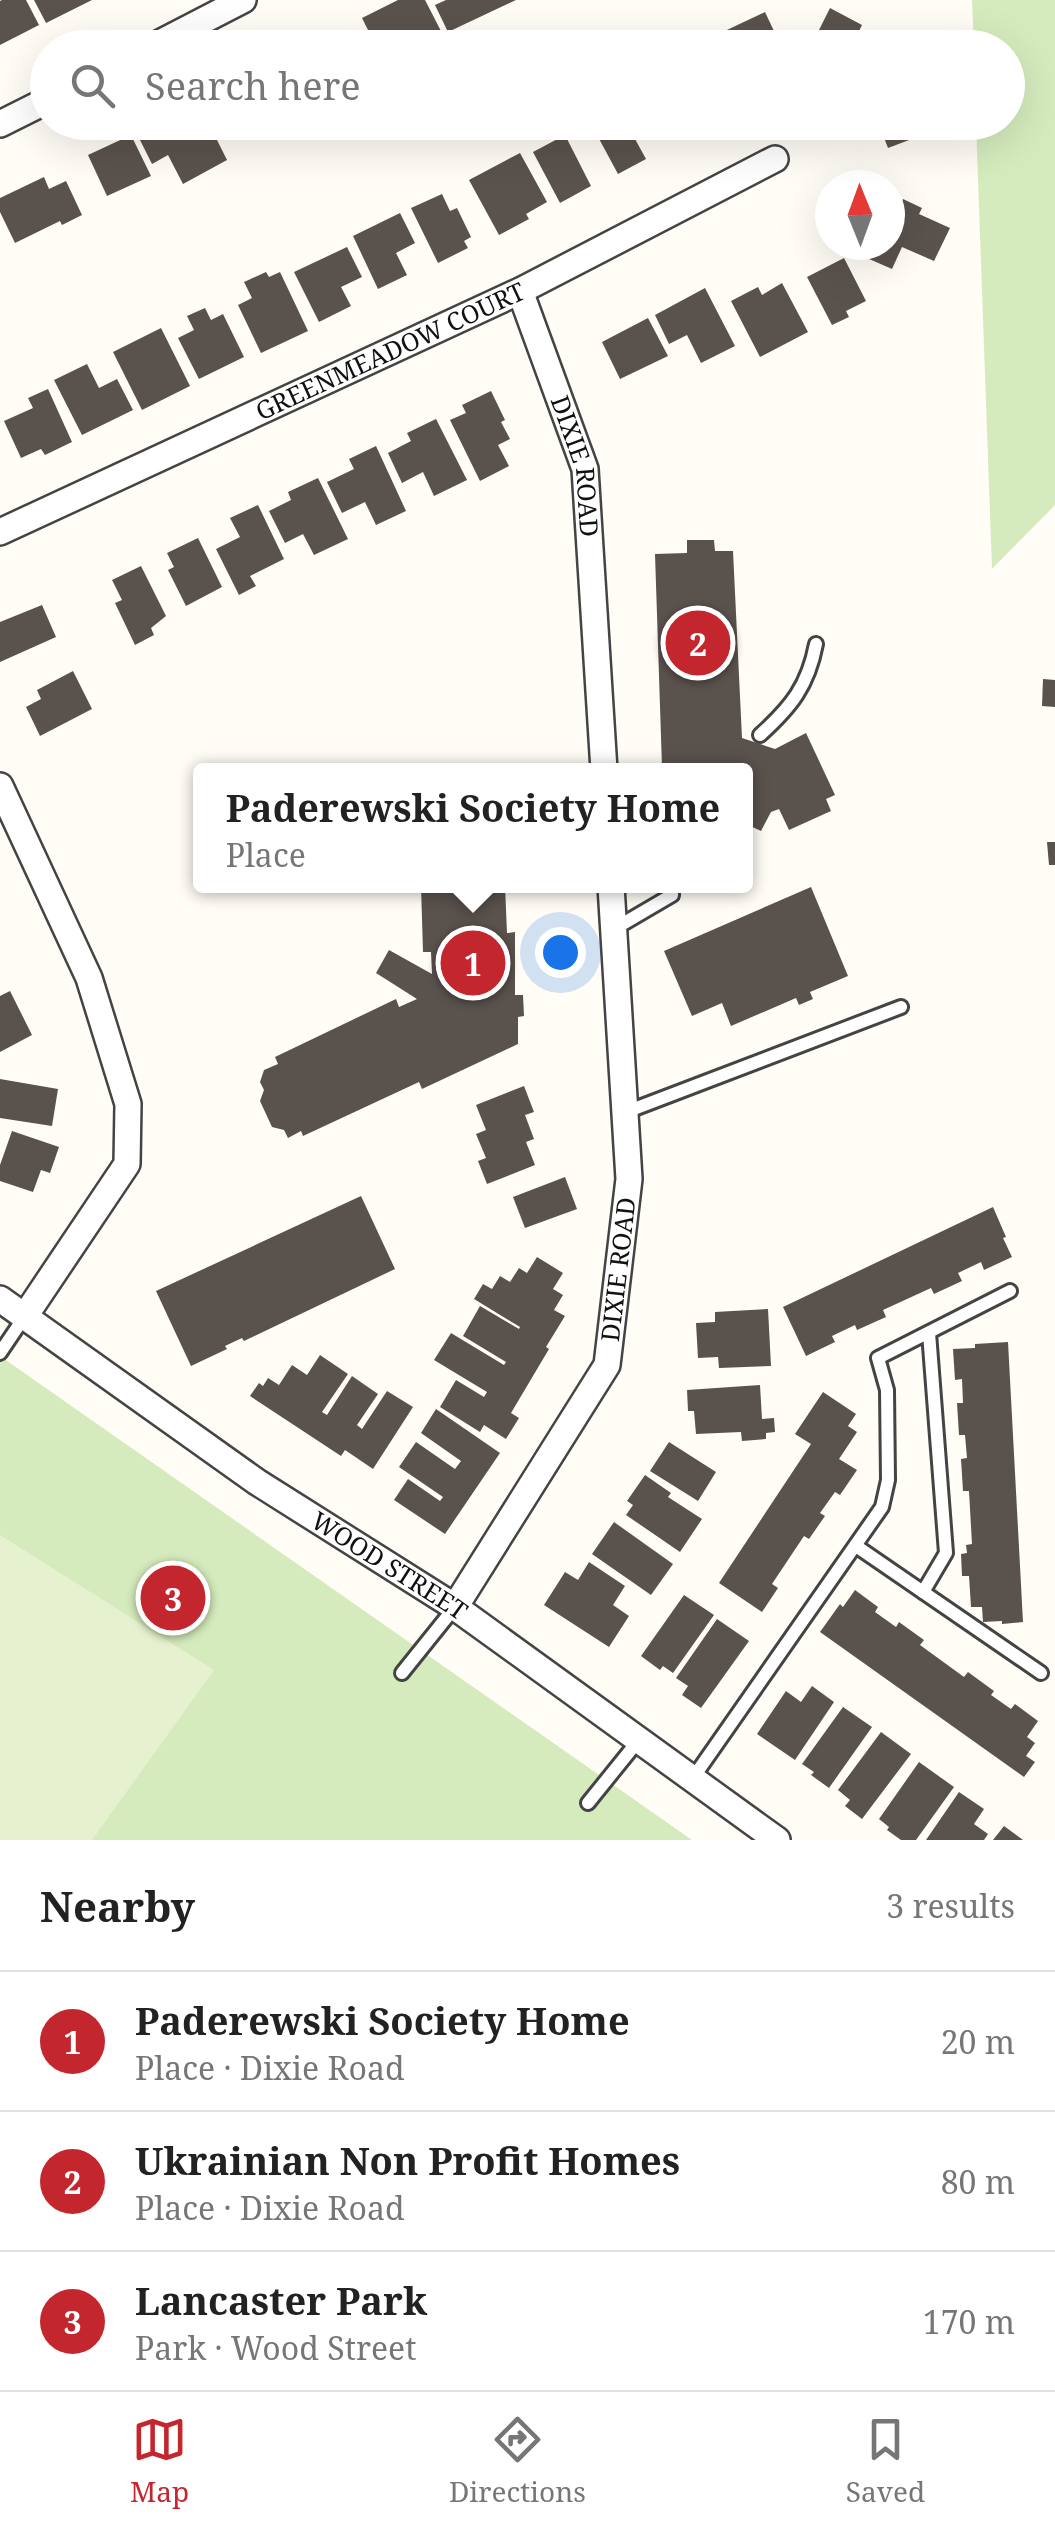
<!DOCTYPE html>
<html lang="en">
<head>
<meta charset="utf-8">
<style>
  :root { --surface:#fff; --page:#f2f2f2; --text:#222; --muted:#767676; --line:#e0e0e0; --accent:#c4262e }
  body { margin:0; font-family:"Noto Serif",serif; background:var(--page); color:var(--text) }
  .compass { position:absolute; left:815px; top:170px; width:90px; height:90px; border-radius:50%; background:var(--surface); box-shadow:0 10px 40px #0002; rotate:359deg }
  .you { position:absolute; left:560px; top:952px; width:35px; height:35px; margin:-25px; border:8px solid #fff; border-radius:50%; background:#1a73e8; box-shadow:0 0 0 15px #1a73e833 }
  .badge { display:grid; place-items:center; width:65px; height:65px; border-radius:50%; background:var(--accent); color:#fff; font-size:32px; font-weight:700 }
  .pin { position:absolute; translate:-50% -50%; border:5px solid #fff; box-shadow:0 2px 10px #0006 }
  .popup { position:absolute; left:193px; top:763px; width:560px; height:130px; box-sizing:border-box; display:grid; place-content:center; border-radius:10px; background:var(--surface); filter:drop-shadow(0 2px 8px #0005); font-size:32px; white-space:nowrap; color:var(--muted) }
  .popup b { font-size:38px; color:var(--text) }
  .popup::after { content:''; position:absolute; left:50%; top:100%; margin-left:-20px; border:20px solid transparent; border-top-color:var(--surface) }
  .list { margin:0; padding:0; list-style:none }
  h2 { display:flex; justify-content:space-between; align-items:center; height:130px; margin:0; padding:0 40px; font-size:42px }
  h2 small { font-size:32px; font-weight:400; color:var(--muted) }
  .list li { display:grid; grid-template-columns:65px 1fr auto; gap:30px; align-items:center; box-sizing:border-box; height:140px; padding:0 40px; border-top:2px solid var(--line) }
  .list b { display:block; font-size:38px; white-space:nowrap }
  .list p { margin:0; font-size:32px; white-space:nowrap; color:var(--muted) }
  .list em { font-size:32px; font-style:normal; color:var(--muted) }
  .icon { flex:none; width:55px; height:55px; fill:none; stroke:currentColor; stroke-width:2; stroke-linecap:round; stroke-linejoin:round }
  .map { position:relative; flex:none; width:1055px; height:1840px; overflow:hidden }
  .search { position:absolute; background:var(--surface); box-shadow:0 10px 40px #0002; left:30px; right:30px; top:30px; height:110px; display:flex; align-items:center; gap:25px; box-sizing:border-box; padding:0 35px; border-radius:55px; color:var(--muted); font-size:38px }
  .sheet { height:550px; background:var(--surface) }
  nav { display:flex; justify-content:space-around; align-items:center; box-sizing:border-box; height:140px; border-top:2px solid var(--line); background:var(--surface); font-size:28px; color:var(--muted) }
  nav a { display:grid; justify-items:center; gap:5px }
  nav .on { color:var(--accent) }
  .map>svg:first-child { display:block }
  .green { fill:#d5ebbd }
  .pitch { fill:#e6f2cf }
  .building { fill:#5a524d }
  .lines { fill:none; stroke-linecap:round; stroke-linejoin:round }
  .service-casing { stroke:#444; stroke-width:18 }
  .minor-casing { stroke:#444; stroke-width:30 }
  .service { stroke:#fff; stroke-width:12 }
  .minor { stroke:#fff; stroke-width:25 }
  .labels { text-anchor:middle; stroke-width:10; stroke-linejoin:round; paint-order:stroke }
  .street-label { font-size:25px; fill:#111; stroke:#fff }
</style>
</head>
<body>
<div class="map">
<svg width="1055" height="1840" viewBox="0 0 1055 1840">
  <rect width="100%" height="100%" fill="#fffdf5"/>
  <g class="green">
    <path d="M972,0H1055V505L992,569L976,123L1008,122V48L974,47Z"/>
    <path d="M0,1356L692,1840H0Z"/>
  </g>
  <path class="pitch" d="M0,1535L214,1670L92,1840H0Z"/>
  <g class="building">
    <path d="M2,0H26L39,25L0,45V1Z"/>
    <path d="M34,0H92L46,23Z"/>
    <path d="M398,0H425L442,33L415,48H359L373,40L362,18Z"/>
    <path d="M446,0H516L448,32L435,5Z"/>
    <path d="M830,8L862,25L859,31L879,41L876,48H810Z"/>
    <path d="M765,12L782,48H717L712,37Z"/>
    <path d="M345,31L353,48H314Z"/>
    <path d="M159,122H208L227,160L183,184L168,155L152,164L137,134Z"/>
    <path d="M590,122H654L657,127L635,139L646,159L618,174Z"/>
    <path d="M878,122H929L933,131L888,148Z"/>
    <path d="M131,135L151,176L107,196L88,155Z"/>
    <path d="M565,135L591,186L560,203L533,152Z"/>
    <path d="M520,153L547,202L526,214L529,219L499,235L469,180Z"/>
    <path d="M44,177L49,189L66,181L82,215L62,225L60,221L15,243L0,212V198Z"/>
    <path d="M442,194L450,211L457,208L471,237L464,241L468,248L438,263L411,208Z"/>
    <path d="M903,199L922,208L919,214L950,228L934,261L902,247L892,269L860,255L864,245H890V203L899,207Z"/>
    <path d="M400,213L415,243L396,253L407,275L378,289L353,236Z"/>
    <path d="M347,247L362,277L341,287L351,306L319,322L294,272Z"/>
    <path d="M844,258L866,301L846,311L849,317L832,325L807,277Z"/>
    <path d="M266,272L269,277L280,272L308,331L261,353L238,305L252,298L244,282Z"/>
    <path d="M782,283L808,332L760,357L731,301L758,287L762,295Z"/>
    <path d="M705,288L735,346L701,363L687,335L669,344L655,315Z"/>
    <path d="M205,308L211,320L223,314L244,357L199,379L178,338L194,330L187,316Z"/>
    <path d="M648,318L668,356L620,379L602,342Z"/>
    <path d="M161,328L190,386L142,410L113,352Z"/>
    <path d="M87,364L99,388L117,379L133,410L82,435L54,380Z"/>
    <path d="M48,389L72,442L45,455L41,449L21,458L4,421L33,408L28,398Z"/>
    <path d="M491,391L505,420L501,422L510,439L498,445L509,466L480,481L450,420L466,413L462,405Z"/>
    <path d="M436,419L467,480L434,496L423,472L402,483L388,453L411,441L407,433Z"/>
    <path d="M376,446L406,511L376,525L365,502L342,513L327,482L354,469L349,459Z"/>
    <path d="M318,478L348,539L314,555L303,534L285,543L269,511L291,500L288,492Z"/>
    <path d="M258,505L284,559L250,576L256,586L239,595L216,549L240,537L230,518Z"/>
    <path d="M198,538L222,587L186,606L168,570L174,567L167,553Z"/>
    <path d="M687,540H714L715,551H733L742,738L775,749L806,733L835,795L826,799L831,811L789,830L779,809L771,812L761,831L746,824V770H691L690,766L662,767L655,554L687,553Z"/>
    <path d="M141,566L166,616L151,628L154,635L135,645L115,603L122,600L112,580Z"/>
    <path d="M42,605L56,637L0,662V622Z"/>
    <path d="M73,671L92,709L40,736L26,707L41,699L37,690Z"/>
    <path d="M1043,679L1055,680V707L1042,706Z"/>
    <path d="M1047,842H1055V865H1049Z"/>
    <path d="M421,886H505L507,933L515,932V995H523L524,1016L518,1017V1044L422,1089L419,1082L303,1136L301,1131L288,1138L284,1130L272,1127L260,1101L264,1090L260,1082L264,1070L278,1064L275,1057L396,999L399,1007L417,999L376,973L389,950L432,974L431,952H423Z"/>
    <path d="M811,887L848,976L810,992L813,999L799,1005L796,998L731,1026L722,1003L692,1016L664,951Z"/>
    <path d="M10,991L32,1035L0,1052V996Z"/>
    <path d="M0,1079L58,1089L52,1126L0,1118Z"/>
    <path d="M524,1086L534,1112L525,1115L534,1139L526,1142L535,1165L487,1184L478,1161L486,1158L476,1134L486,1130L476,1105Z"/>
    <path d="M12,1131L59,1147L50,1173L41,1170L33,1192L0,1181V1165Z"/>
    <path d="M565,1177L577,1209L525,1228L513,1197Z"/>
    <path d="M361,1196L395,1269L244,1341L242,1338L225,1346L227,1349L191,1366L156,1291Z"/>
    <path d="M993,1207L1006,1237L1003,1238L1012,1257L984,1270L981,1262L958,1273L962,1281L934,1294L931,1288L883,1310L886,1317L857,1330L855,1325L832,1336L835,1342L806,1356L783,1307Z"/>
    <path d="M537,1257L563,1273L553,1289L563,1295L554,1310L565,1316L546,1347L549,1349L511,1413L519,1418L506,1439L484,1425L480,1432L440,1407L456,1380L484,1397L487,1392L434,1360L451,1333L504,1365L506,1362L463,1336L480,1306L519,1329L520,1327L474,1299L483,1284L492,1289L500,1276L510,1282L519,1268L527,1273Z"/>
    <path d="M768,1309L771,1366L719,1368L718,1357L698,1358L696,1323L715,1322V1312Z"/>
    <path d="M1008,1342L1023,1622L1002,1624V1621L983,1622L982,1607H971L969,1576H962L961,1554L967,1553L966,1545L972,1544L969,1491H963L961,1459L967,1458L965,1435H959L957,1403H963L962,1379L955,1380L953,1349L975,1348V1344Z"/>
    <path d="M320,1355L348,1374L322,1412L327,1415L352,1376L378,1394L357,1425L362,1429L387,1391L413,1407L373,1469L345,1450L341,1456L250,1396L259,1383L263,1386L268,1378L279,1385L292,1365L307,1375Z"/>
    <path d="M760,1385L762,1419L774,1418L775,1432L766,1433V1439L742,1441L741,1432L696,1434L694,1411H688L687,1390Z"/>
    <path d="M823,1392L856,1414L848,1426L857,1432L839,1459L857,1470L840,1495L835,1492L820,1513L825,1516L809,1539L804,1536L772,1584L778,1588L762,1612L719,1583L811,1444L795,1434Z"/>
    <path d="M436,1409L500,1453L445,1534L394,1500L408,1479L440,1501L443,1497L399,1467L416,1442L455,1469L461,1461L421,1433Z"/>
    <path d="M669,1442L716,1472L698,1501L650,1471Z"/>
    <path d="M645,1475L671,1493L668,1497L702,1519L680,1552L626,1515L633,1505L627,1501Z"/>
    <path d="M614,1522L673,1564L651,1595L592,1554Z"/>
    <path d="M589,1562L625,1586L613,1605L629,1616L609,1647L544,1605L565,1572L578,1580Z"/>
    <path d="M855,1590L878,1607L875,1612L896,1627L899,1622L924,1640L920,1645L964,1677L968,1672L994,1691L991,1695L1011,1709L1015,1704L1038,1721L1027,1737L1035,1743L1026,1756L1035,1762L1024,1777L820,1632L840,1604L843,1607Z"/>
    <path d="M684,1595L714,1615L673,1673L663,1666L660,1670L641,1656Z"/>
    <path d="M717,1619L749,1641L701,1708L682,1695L688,1686L676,1678Z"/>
    <path d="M812,1686L834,1702L795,1760L757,1734L786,1691L801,1702Z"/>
    <path d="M843,1707L872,1727L829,1788L811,1775L814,1772L802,1764Z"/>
    <path d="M881,1732L911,1754L862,1819L845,1806L850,1800L838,1790Z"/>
    <path d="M919,1762L954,1787L916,1840H901L887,1830L889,1827L879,1819Z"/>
    <path d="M959,1792L984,1809L974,1824L988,1834L984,1840H926Z"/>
    <path d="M1004,1826L1023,1840H993Z"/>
  </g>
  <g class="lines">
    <defs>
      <g id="service">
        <path d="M760,735C791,707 808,686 816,644"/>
        <path d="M614,929L672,895V886"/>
        <path d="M626,1112L901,1007"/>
        <path d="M0,1353L25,1316"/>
        <path d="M856,1546L1041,1673"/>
        <path d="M923,1592L946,1553L929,1333"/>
        <path d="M402,1673L455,1607"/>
        <path d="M693,1778L882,1507L888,1480L887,1390L878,1358L1010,1291"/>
        <path d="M588,1803L638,1741"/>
      </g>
      <g id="minor">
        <path d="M150,48L243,0"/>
        <path d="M0,124L48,100"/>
        <path id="s1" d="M520,291L585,469L604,770"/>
        <path id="s2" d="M0,532L520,291L775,159"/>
        <path d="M0,786L89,978L128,1104L127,1164L25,1316"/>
        <path id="s3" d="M0,1299L257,1482L455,1607L777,1840"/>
        <path id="s4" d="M455,1607L607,1365L629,1179L611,886"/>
      </g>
    </defs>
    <use href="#service" class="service-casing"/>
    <use href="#minor" class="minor-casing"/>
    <use href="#service" class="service"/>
    <use href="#minor" class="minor"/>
  </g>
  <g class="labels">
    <g class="street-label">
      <text dy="9" stroke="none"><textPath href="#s2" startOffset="430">GREENMEADOW COURT</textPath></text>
      <text dy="9" stroke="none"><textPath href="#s1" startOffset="185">DIXIE ROAD</textPath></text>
      <text dy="9" stroke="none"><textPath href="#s4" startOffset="382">DIXIE ROAD</textPath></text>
      <text dy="9" stroke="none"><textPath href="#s3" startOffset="472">WOOD STREET</textPath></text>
    </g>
  </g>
</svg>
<svg class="compass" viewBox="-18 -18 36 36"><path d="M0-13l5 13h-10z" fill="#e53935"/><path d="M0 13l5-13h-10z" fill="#767676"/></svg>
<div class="you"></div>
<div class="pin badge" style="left:473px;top:963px">1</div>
<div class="popup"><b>Paderewski Society Home</b>Place</div>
<div class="pin badge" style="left:698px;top:643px">2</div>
<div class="pin badge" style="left:173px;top:1598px">3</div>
<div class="search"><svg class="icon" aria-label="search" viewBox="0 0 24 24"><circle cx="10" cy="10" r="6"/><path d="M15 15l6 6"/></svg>Search here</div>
</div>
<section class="sheet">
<h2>Nearby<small>3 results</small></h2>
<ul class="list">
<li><span class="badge">1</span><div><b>Paderewski Society Home</b><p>Place · Dixie Road</p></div><em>20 m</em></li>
<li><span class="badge">2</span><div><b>Ukrainian Non Profit Homes</b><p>Place · Dixie Road</p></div><em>80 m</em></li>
<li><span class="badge">3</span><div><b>Lancaster Park</b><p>Park · Wood Street</p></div><em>170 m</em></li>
</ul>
</section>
<nav>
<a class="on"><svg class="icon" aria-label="map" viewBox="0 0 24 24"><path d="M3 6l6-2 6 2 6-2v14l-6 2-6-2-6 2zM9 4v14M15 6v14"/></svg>Map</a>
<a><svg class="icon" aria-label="directions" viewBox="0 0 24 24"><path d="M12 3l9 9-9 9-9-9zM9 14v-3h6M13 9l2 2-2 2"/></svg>Directions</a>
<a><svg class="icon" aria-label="saved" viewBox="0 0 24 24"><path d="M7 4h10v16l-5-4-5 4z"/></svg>Saved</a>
</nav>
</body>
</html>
